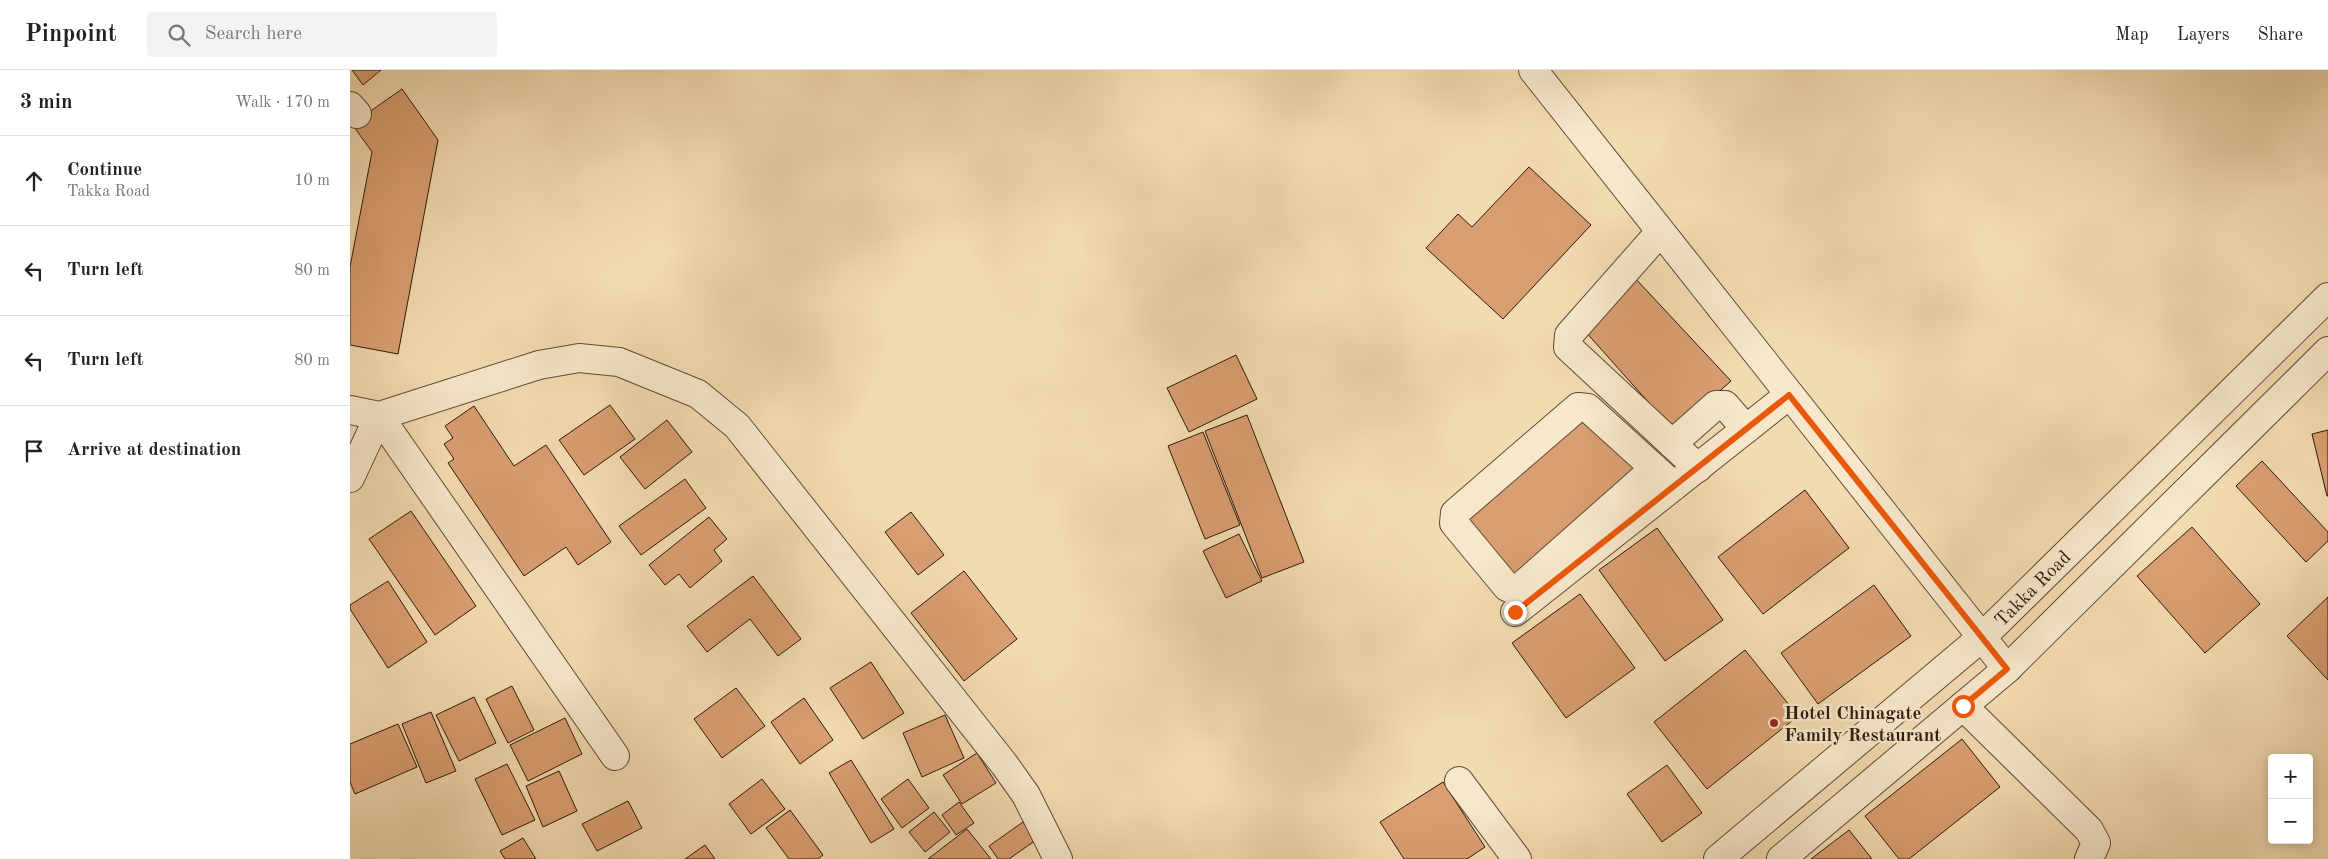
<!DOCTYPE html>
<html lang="en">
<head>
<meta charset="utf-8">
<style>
  :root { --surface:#fff; --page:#f2f2f2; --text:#222; --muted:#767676; --line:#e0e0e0 }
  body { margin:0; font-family:"Old Standard TT",serif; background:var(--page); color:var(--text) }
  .controls { position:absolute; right:15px; bottom:15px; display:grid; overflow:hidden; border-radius:5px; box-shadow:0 2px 8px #0003 }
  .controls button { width:45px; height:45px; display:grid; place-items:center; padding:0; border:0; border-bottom:1px solid var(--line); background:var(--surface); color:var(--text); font:25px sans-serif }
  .stop { position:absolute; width:15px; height:15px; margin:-11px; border:4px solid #ea580c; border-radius:50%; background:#fff }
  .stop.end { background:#ea580c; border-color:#fff; box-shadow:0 1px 5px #0008 }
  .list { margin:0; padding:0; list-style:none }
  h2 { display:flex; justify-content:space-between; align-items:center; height:65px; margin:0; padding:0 20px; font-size:21px }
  h2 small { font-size:16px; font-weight:400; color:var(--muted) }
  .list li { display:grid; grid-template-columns:32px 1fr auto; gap:15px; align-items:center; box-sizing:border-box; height:90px; padding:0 20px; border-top:1px solid var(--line) }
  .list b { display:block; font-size:19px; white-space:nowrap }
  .list p { margin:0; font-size:16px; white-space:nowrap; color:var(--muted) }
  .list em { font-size:16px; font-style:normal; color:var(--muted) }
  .icon { flex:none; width:28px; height:28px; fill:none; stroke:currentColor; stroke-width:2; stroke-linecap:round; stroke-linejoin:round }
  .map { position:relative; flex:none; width:1978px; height:789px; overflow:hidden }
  header { display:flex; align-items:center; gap:30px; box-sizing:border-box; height:70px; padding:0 25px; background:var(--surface); border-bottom:1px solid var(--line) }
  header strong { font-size:24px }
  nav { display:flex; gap:28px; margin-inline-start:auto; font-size:18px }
  .search { width:350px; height:45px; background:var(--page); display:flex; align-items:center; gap:12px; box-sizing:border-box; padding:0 18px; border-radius:5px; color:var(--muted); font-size:19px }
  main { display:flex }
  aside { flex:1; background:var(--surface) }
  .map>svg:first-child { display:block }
  .building { fill:#d99e71; stroke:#2e190a }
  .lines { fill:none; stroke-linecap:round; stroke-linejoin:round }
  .minor-casing { stroke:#5f4a34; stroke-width:30 }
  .minor { stroke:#f7e8cc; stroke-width:28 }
  .route { stroke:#ea580c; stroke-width:6 }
  .poi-dot { fill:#8f2418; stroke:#f7e8cc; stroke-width:2 }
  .labels { text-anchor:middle; stroke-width:5; stroke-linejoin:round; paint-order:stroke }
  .street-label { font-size:19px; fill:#2e190a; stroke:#f7e8cc }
  .poi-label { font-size:19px; font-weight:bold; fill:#2e190a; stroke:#f7e8cc; text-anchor:start }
</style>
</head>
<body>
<header>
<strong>Pinpoint</strong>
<div class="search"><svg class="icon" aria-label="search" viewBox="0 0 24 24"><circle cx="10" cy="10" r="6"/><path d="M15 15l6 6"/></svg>Search here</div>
<nav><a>Map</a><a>Layers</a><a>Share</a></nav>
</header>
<main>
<aside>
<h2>3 min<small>Walk · 170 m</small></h2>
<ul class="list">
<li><svg class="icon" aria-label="ahead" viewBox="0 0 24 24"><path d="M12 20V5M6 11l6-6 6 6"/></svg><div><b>Continue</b><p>Takka Road</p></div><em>10 m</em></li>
<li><svg class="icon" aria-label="left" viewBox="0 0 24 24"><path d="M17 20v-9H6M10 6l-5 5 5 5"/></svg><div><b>Turn left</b></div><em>80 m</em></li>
<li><svg class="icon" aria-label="left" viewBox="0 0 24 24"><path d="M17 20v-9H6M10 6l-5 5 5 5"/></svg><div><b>Turn left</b></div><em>80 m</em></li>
<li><svg class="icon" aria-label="arrive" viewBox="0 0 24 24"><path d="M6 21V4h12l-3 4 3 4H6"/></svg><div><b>Arrive at destination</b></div></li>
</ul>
</aside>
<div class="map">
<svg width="1978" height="789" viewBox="0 0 1978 789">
  <rect width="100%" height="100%" fill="#f3dbb1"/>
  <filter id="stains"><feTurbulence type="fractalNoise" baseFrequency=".004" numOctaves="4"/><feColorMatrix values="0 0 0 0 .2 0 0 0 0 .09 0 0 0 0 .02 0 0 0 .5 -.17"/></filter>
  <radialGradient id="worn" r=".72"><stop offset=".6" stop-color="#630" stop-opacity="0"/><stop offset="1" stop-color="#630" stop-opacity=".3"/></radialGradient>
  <g class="building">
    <path d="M2,0H31L13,15Z"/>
    <path d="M52,19L88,70L48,284L0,275V197L22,82L2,54Z"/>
    <path d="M1179,97L1241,155L1153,249L1076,178L1108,144L1122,157Z"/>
    <path d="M1284,207L1381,311L1324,361L1234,260Z"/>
    <path d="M886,285L907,329L839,362L817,318Z"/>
    <path d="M260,335L285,369L234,405L209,370Z"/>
    <path d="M124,336L164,396L196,375L261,472L228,495L216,477L174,506L98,393L104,389L94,374L103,368L95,356Z"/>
    <path d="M1236,343L1289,405L1164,511L1114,447Z"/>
    <path d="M897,345L954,492L912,508L855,361Z"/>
    <path d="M317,350L342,382L295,419L270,387Z"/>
    <path d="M1978,360V426H1977L1962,364Z"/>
    <path d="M853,362L890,455L855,469L818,376Z"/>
    <path d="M1912,391L1978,462V471L1956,492L1886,416Z"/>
    <path d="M335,409L356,438L291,485L269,456Z"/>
    <path d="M1455,420L1499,478L1413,544L1368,487Z"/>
    <path d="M61,441L126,536L85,565L19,469Z"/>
    <path d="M561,442L594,485L568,505L535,462Z"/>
    <path d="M359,447L377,469L364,480L372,491L340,518L329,504L315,515L299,495Z"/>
    <path d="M1842,457L1910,534L1855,583L1787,506Z"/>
    <path d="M1307,458L1373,550L1315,591L1249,500Z"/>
    <path d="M889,464L912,511L876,528L853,481Z"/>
    <path d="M614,501L667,569L614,611L561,543Z"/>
    <path d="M403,506L451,569L428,586L400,549L357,582L337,556Z"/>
    <path d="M38,511L77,572L38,598L0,539V535Z"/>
    <path d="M1524,515L1561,566L1468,634L1431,583Z"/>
    <path d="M1230,524L1285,598L1216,648L1162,573Z"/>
    <path d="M1978,527V610L1937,566Z"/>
    <path d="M1395,580L1448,646L1357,719L1304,652Z"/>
    <path d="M521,592L554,643L513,669L480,618Z"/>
    <path d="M162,616L184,660L158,673L136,629Z"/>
    <path d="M386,618L415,656L372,688L344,649Z"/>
    <path d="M124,627L146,673L109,691L86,645Z"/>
    <path d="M454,628L483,670L450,694L421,652Z"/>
    <path d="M81,642L106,701L76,713L52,654Z"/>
    <path d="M595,645L614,688L572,707L553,663Z"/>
    <path d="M215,648L232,684L178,711L160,675Z"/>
    <path d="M48,654L67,697L5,724L0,712V674Z"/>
    <path d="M1612,669L1650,717L1559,789H1549L1515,746Z"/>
    <path d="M627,683L646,713L612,734L593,705Z"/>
    <path d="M501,690L544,759L521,773L479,703Z"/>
    <path d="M157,694L185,750L152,765L125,709Z"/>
    <path d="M1317,695L1352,743L1312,772L1277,724Z"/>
    <path d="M209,701L227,741L193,757L176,716Z"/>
    <path d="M412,709L435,739L401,764L379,734Z"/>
    <path d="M558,709L579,738L552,758L531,729Z"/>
    <path d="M1093,712L1135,777L1117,789H1054L1030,752Z"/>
    <path d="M278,731L292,758L247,781L232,754Z"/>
    <path d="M609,732L624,753L606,765L592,745Z"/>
    <path d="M440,740L473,785L468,789H439L416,758Z"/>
    <path d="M584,742L600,762L575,782L559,762Z"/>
    <path d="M673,752L686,770L659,789H648L639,776Z"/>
    <path d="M617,759L641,789H578Z"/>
    <path d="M1499,760L1522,789H1461Z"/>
    <path d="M173,768L186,789H155L150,781Z"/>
    <path d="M355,775L365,789H335Z"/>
  </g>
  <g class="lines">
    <defs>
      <g id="minor">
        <path d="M1183,0L1657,599"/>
        <path d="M0,36L7,44"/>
        <path d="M1310,162L1219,265L1218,277L1348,398"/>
        <path d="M0,340L29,346L189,295L229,288L269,292L348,324L387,356L654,694L676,725L708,789"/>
        <path d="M1322,374L1366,335H1375L1396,359"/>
        <path d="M1304,399L1166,521L1157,517L1104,453L1105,443L1228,337L1238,338L1324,416"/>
        <path d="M0,408L29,346L265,686"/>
        <path d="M1165,542L1439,325"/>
        <path d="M1613,636L1739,760L1746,773L1739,789"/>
        <path d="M1109,711L1167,789"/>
        <path d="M1368,789L1631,568L1978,227"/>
        <path d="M1431,789L1657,599L1978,281"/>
      </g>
    </defs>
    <use href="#minor" class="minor-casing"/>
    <use href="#minor" class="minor"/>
  </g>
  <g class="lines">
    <path class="route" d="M1165,542L1439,325L1657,599L1613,636"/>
  </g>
  <circle class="poi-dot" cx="1424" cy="653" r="5"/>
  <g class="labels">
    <g class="street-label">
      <text transform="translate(1682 518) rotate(-45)" y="7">Takka Road</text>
    </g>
    <g class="poi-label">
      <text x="1434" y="649">Hotel Chinagate<tspan x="1434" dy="22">Family Restaurant</tspan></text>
    </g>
  </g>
  <rect width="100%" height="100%" filter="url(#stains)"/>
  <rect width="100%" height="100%" fill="url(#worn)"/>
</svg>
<div class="controls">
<button>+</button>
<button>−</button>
</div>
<div class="stop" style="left:1613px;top:636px"></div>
<div class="stop end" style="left:1165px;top:542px"></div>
</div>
</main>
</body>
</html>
